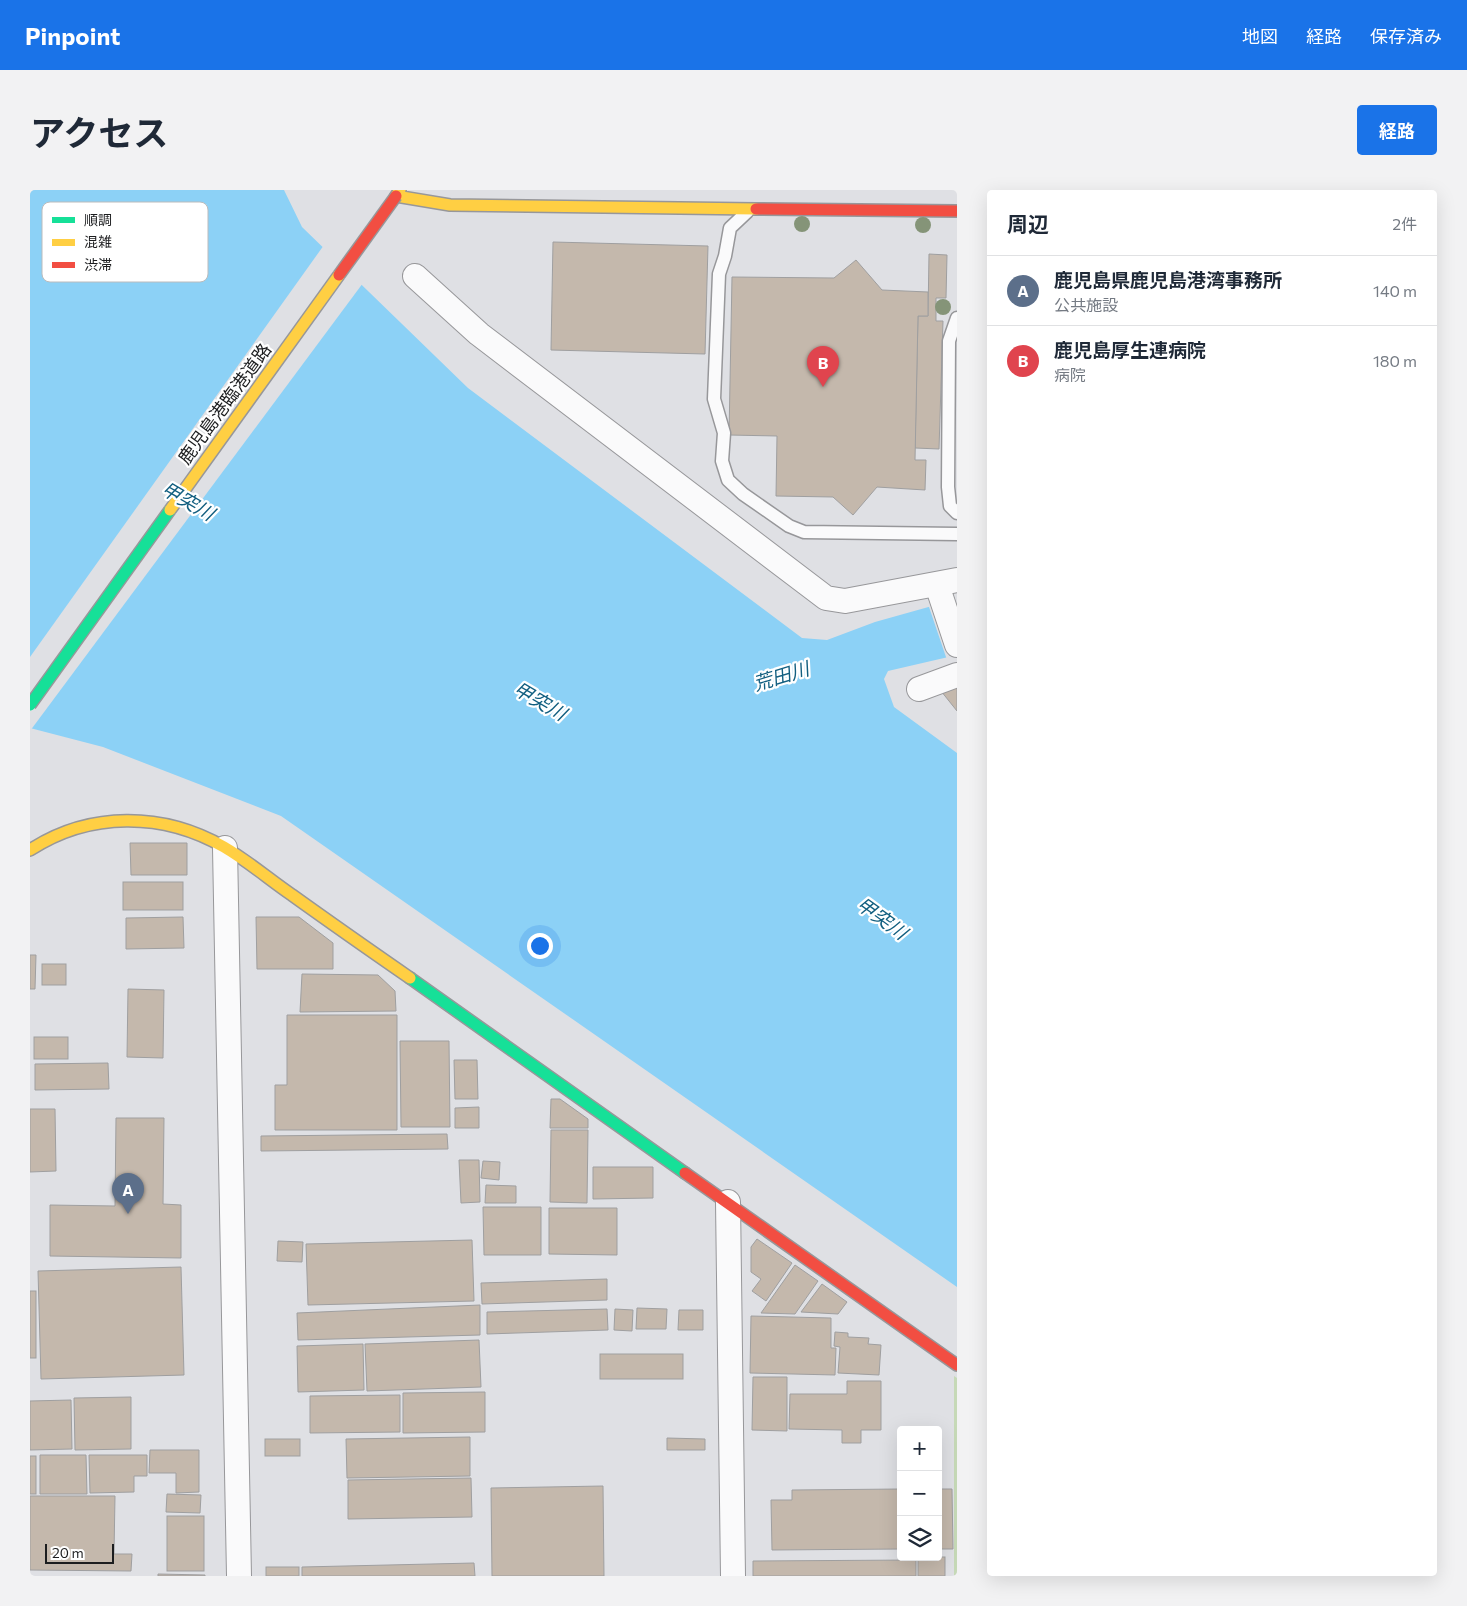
<!DOCTYPE html>
<html lang="ja">
<head>
<meta charset="utf-8">
<style>
  :root { --surface:#fff; --page:#f2f2f3; --text:#1f2937; --muted:#747a83; --line:#e0e1e3; --accent:#1a73e8 }
  body { margin:0; font-family:Commissioner,"Noto Sans JP",sans-serif; background:var(--page); color:var(--text) }
  .controls { position:absolute; right:15px; bottom:15px; display:grid; overflow:hidden; border-radius:5px; box-shadow:0 5px 20px #0002 }
  .controls button { width:45px; height:45px; display:grid; place-items:center; padding:0; border:0; border-bottom:1px solid var(--line); background:var(--surface); color:var(--text); font:25px sans-serif }
  .scale { position:absolute; left:15px; bottom:12px; width:69px; box-sizing:border-box; padding-left:5px; border:2px solid #1c1d1f; border-top:0; font-size:14px; line-height:18px; white-space:nowrap; color:#1c1d1f; -webkit-text-stroke:4px #fff; paint-order:stroke }
  .you { position:absolute; left:509px; top:755px; width:18px; height:18px; margin:-12px; border:4px solid #fff; border-radius:50%; background:#1a73e8; box-shadow:0 0 0 8px #1a73e833 }
  .badge { display:grid; place-items:center; width:32px; height:32px; border-radius:50%; background:var(--accent); color:#fff; font-size:16px; font-weight:700 }
  .pin { position:absolute; translate:-50% -41px; filter:drop-shadow(0 1px 2px #0008) }
  .pin::after { content:''; position:absolute; top:26px; width:18px; height:15px; background:inherit; clip-path:polygon(0 0,100% 0,50% 100%) }
  .list { margin:0; padding:0; list-style:none }
  h2 { display:flex; justify-content:space-between; align-items:center; height:65px; margin:0; padding:0 20px; font-size:21px }
  h2 small { font-size:16px; font-weight:400; color:var(--muted) }
  .list li { display:grid; grid-template-columns:32px 1fr auto; gap:15px; align-items:center; box-sizing:border-box; height:70px; padding:0 20px; border-top:1px solid var(--line) }
  .list b { display:block; font-size:19px; white-space:nowrap }
  .list p { margin:0; font-size:16px; white-space:nowrap; color:var(--muted) }
  .list em { font-size:16px; font-style:normal; color:var(--muted) }
  .icon { flex:none; width:28px; height:28px; fill:none; stroke:currentColor; stroke-width:2; stroke-linecap:round; stroke-linejoin:round }
  .map { position:relative; flex:none; width:927px; height:1386px; overflow:hidden; border-radius:5px }
  header { display:flex; align-items:center; gap:30px; box-sizing:border-box; height:70px; padding:0 25px; background:var(--accent); color:#fff }
  header strong { font-size:24px }
  nav { display:flex; gap:28px; margin-inline-start:auto; font-size:18px }
  .intro { display:flex; align-items:center; justify-content:space-between; box-sizing:border-box; height:120px; padding:0 30px }
  h1 { margin:0; font-size:35px }
  .button { padding:12px 22px; border-radius:5px; background:var(--accent); color:#fff; font-size:18px; font-weight:700 }
  main { display:flex; gap:30px; padding:0 30px }
  aside { flex:1; background:var(--surface); border-radius:5px; box-shadow:0 5px 20px #0002 }
  .map>svg:first-child { display:block }
  .green { fill:#c6d9b7 }
  .water { fill:#8cd1f6 }
  .pier { fill:#dfe0e4 }
  .building { fill:#c4b8ac; stroke:#9f9fa0 }
  .lines { fill:none; stroke-linecap:round; stroke-linejoin:round }
  .lane-casing { stroke:#97979a; stroke-width:15 }
  .street-casing { stroke:#97979a; stroke-width:26 }
  .fast-casing { stroke:#97979a; stroke-width:14 }
  .slow-casing { stroke:#97979a; stroke-width:14 }
  .jam-casing { stroke:#97979a; stroke-width:14 }
  .lane { stroke:#fafafb; stroke-width:12 }
  .street { stroke:#fafafb; stroke-width:24 }
  .fast { stroke:#16e098; stroke-width:11 }
  .slow { stroke:#ffcf43; stroke-width:11 }
  .jam { stroke:#f24e42; stroke-width:11 }
  .fast-bridge-casing { stroke:#97979a; stroke-width:14; stroke-linecap:butt }
  .slow-bridge-casing { stroke:#97979a; stroke-width:14; stroke-linecap:butt }
  .jam-bridge-casing { stroke:#97979a; stroke-width:14; stroke-linecap:butt }
  .fast-bridge { stroke:#16e098; stroke-width:11 }
  .slow-bridge { stroke:#ffcf43; stroke-width:11 }
  .jam-bridge { stroke:#f24e42; stroke-width:11 }
  .tree { fill:#859478 }
  .labels { text-anchor:middle; stroke-width:4.5; stroke-linejoin:round; paint-order:stroke }
  .street-label { font-size:18px; fill:#1c1d1f; stroke:#fff }
  .water-label { font-size:19px; font-style:italic; fill:#125f80; stroke:#fff }
  .key { fill:#fff; stroke:#bbbbbc; stroke-width:1 }
  .key-label { font-size:14px; fill:#1c1d1f }
</style>
</head>
<body>
<header>
<strong>Pinpoint</strong>
<nav><a>地図</a><a>経路</a><a>保存済み</a></nav>
</header>
<div class="intro"><h1>アクセス</h1><a class="button">経路</a></div>
<main>
<div class="map">
<svg width="927" height="1386" viewBox="0 0 927 1386">
  <rect width="100%" height="100%" fill="#dfe0e4"/>
  <path class="green" d="M924,1186L927,1188V1386H924Z"/>
  <path class="water" d="M0,0H254L272,37L438,198L772,448L797,450L845,432L927,409V465L858,481L854,489L864,517L927,563V1097L251,626L73,557L0,538Z"/>
  <g class="pier">
    <path d="M294,55L333,93L0,541V467Z"/>
    <path d="M927,407V468L917,470L898,414Z"/>
  </g>
  <g class="building">
    <path d="M523,52L678,56L675,164L521,160Z"/>
    <path d="M899,64L917,65L916,108H906V131H913L909,259L885,258L888,126H898Z"/>
    <path d="M826,70L852,100L898,102V126H888L885,270H896L895,300L847,297L823,325L803,307L746,306L747,246L699,245L702,87L804,88Z"/>
    <path d="M927,496V521L911,501Z"/>
    <path d="M100,653H157V685H101Z"/>
    <rect x="93" y="692" width="60" height="28"/>
    <path d="M153,727L154,758L96,759V728Z"/>
    <path d="M226,727H269L303,753V779H227Z"/>
    <path d="M0,765H6L5,799H0Z"/>
    <rect x="12" y="774" width="24" height="21"/>
    <path d="M272,784L348,785L365,801L366,821L270,822Z"/>
    <path d="M98,799L134,800L133,868L97,867Z"/>
    <path d="M257,825H367V940H245V895H257Z"/>
    <rect x="4" y="847" width="34" height="22"/>
    <path d="M370,851H419L420,937H371Z"/>
    <path d="M424,870H447L448,909H425Z"/>
    <path d="M78,873L79,899L5,900V874Z"/>
    <path d="M521,909H530L558,929V938H520Z"/>
    <path d="M449,917V938H425V918Z"/>
    <path d="M0,919H25L26,981L0,982Z"/>
    <path d="M86,928H134L133,1014L151,1015V1068L20,1066V1015L85,1016Z"/>
    <path d="M521,940H558L557,1013L520,1012Z"/>
    <path d="M417,944L418,959L231,961V946Z"/>
    <path d="M429,970H449L450,1012L431,1013Z"/>
    <path d="M453,971L470,972L469,990L451,988Z"/>
    <path d="M563,977H623V1008L563,1009Z"/>
    <path d="M456,995L486,996V1013H455Z"/>
    <path d="M453,1017H511V1065H454Z"/>
    <path d="M519,1018H587V1065L519,1064Z"/>
    <path d="M727,1049L762,1073L736,1111L722,1101L731,1089L721,1082V1057Z"/>
    <path d="M442,1050L444,1111L278,1115L276,1054Z"/>
    <path d="M248,1051L273,1052L272,1072L247,1071Z"/>
    <path d="M765,1075L788,1091L765,1124L731,1123Z"/>
    <path d="M151,1077L154,1185L11,1189L8,1081Z"/>
    <path d="M577,1089V1110L452,1114L451,1093Z"/>
    <path d="M792,1094L817,1112L808,1124L771,1122Z"/>
    <rect x="0" y="1101" width="6" height="67"/>
    <path d="M450,1115V1145L268,1150L267,1123Z"/>
    <path d="M607,1118L637,1119L636,1139H606Z"/>
    <path d="M577,1119L578,1140L457,1144V1122Z"/>
    <path d="M585,1119L603,1120L602,1141L584,1140Z"/>
    <path d="M649,1120H673V1140H648Z"/>
    <path d="M721,1126L801,1128V1158H806L805,1185L720,1183Z"/>
    <path d="M805,1142L818,1143V1147L839,1148L838,1154L851,1155L849,1185L808,1183L810,1157L804,1156Z"/>
    <path d="M449,1150L451,1197L337,1201L335,1154Z"/>
    <path d="M333,1154L334,1200L268,1202L267,1156Z"/>
    <rect x="570" y="1164" width="83" height="25"/>
    <path d="M723,1187H757V1241L722,1240Z"/>
    <path d="M817,1191H851V1240H831V1253H812V1240L759,1239L760,1204H817Z"/>
    <path d="M455,1202V1242L373,1243V1203Z"/>
    <path d="M370,1205V1242L280,1243V1206Z"/>
    <path d="M101,1207V1259L45,1260L44,1208Z"/>
    <path d="M41,1210L42,1259L0,1260V1211Z"/>
    <path d="M440,1247V1286L317,1288L316,1249Z"/>
    <path d="M637,1248L675,1249V1260H637Z"/>
    <rect x="235" y="1249" width="35" height="17"/>
    <path d="M120,1260H169V1302L146,1303V1283H119Z"/>
    <path d="M10,1265H56L57,1304H10Z"/>
    <path d="M59,1265H117V1286H104V1302L60,1303Z"/>
    <rect x="0" y="1266" width="6" height="38"/>
    <path d="M441,1288L442,1327L318,1329V1290Z"/>
    <path d="M573,1296L574,1386H462L461,1298Z"/>
    <path d="M871,1299V1359L742,1360L741,1310H762V1300Z"/>
    <path d="M908,1299H922L923,1359H908Z"/>
    <path d="M137,1304L171,1305L170,1323L136,1322Z"/>
    <path d="M0,1306H85L84,1364H102L101,1381L0,1380Z"/>
    <rect x="137" y="1326" width="37" height="55"/>
    <rect x="888" y="1367" width="27" height="19"/>
    <path d="M886,1370V1386H723V1371Z"/>
    <path d="M444,1373L445,1386H272V1377Z"/>
    <rect x="236" y="1377" width="33" height="9"/>
    <path d="M128,1384L175,1385V1386H128Z"/>
  </g>
  <g class="lines">
    <defs>
      <g id="lane">
        <path d="M717,22L700,38L695,66L689,84L684,209L694,243L692,271L698,290L713,304L759,336L774,342L927,344"/>
        <path d="M927,128L919,151L918,297L920,316L927,323"/>
      </g>
      <g id="street">
        <path d="M385,86L449,144L796,408L815,411L927,390"/>
        <path d="M907,395L927,455"/>
        <path d="M889,499L927,485"/>
        <path d="M195,658L209,1386"/>
        <path d="M698,1012L703,1386"/>
      </g>
      <path id="fast" d="M380,788L655,983"/>
      <g id="slow">
        <path d="M370,0L366,6L420,15L726,19"/>
        <path d="M0,660C60,621 133,622 194,657C218,671 240,690 262,705C301,733 341,761 380,788"/>
      </g>
      <g id="jam">
        <path d="M726,19L927,21"/>
        <path d="M655,983L927,1175"/>
      </g>
    </defs>
    <use href="#lane" class="lane-casing"/>
    <use href="#street" class="street-casing"/>
    <use href="#fast" class="fast-casing"/>
    <use href="#slow" class="slow-casing"/>
    <use href="#jam" class="jam-casing"/>
    <use href="#lane" class="lane"/>
    <use href="#street" class="street"/>
    <use href="#fast" class="fast"/>
    <use href="#slow" class="slow"/>
    <use href="#jam" class="jam"/>
    <defs>
      <path id="fast-bridge" d="M0,515L140,320"/>
      <path id="slow-bridge" d="M140,320L309,85"/>
      <path id="jam-bridge" d="M309,85L366,6"/>
    </defs>
    <use href="#fast-bridge" class="fast-bridge-casing"/>
    <use href="#slow-bridge" class="slow-bridge-casing"/>
    <use href="#jam-bridge" class="jam-bridge-casing"/>
    <use href="#fast-bridge" class="fast-bridge"/>
    <use href="#slow-bridge" class="slow-bridge"/>
    <use href="#jam-bridge" class="jam-bridge"/>
  </g>
  <g class="tree">
    <circle cx="772" cy="34" r="8"/>
    <circle cx="893" cy="35" r="8"/>
    <circle cx="913" cy="117" r="8"/>
  </g>
  <g class="labels">
    <g class="street-label">
      <text transform="translate(195 214) rotate(-54)" y="6">鹿児島港臨港道路</text>
    </g>
    <g class="water-label">
      <text transform="translate(158 311) rotate(30)" y="7">甲突川</text>
      <text transform="translate(751 486) rotate(-17)" y="7">荒田川</text>
      <text transform="translate(510 511) rotate(30)" y="7">甲突川</text>
      <text transform="translate(852 728) rotate(36)" y="7">甲突川</text>
    </g>
  </g>
  <rect x="12" y="12" width="166" height="80" rx="8" class="key"/>
  <rect x="22" y="27" width="23" height="6" fill="#16e098"/>
  <rect x="22" y="49" width="23" height="7" fill="#ffcf43"/>
  <rect x="22" y="72" width="23" height="6" fill="#f24e42"/>
  <g class="key-label">
    <text x="54" y="35">順調</text>
    <text x="54" y="57">混雑</text>
    <text x="54" y="80">渋滞</text>
  </g>
</svg>
<div class="controls">
<button>+</button>
<button>−</button>
<button><svg class="icon" aria-label="layers" viewBox="0 0 24 24"><path d="M12 4l9 5-9 5-9-5zM3 14l9 5 9-5"/></svg></button>
</div>
<div class="scale">20 m</div>
<div class="you"></div>
<div class="pin badge" style="left:98px;top:1024px;background:#5c6f8a">A</div>
<div class="pin badge" style="left:793px;top:197px;background:#e0444e">B</div>
</div>
<aside>
<h2>周辺<small>2件</small></h2>
<ul class="list">
<li><span class="badge" style="background:#5c6f8a">A</span><div><b>鹿児島県鹿児島港湾事務所</b><p>公共施設</p></div><em>140 m</em></li>
<li><span class="badge" style="background:#e0444e">B</span><div><b>鹿児島厚生連病院</b><p>病院</p></div><em>180 m</em></li>
</ul>
</aside>
</main>
</body>
</html>
